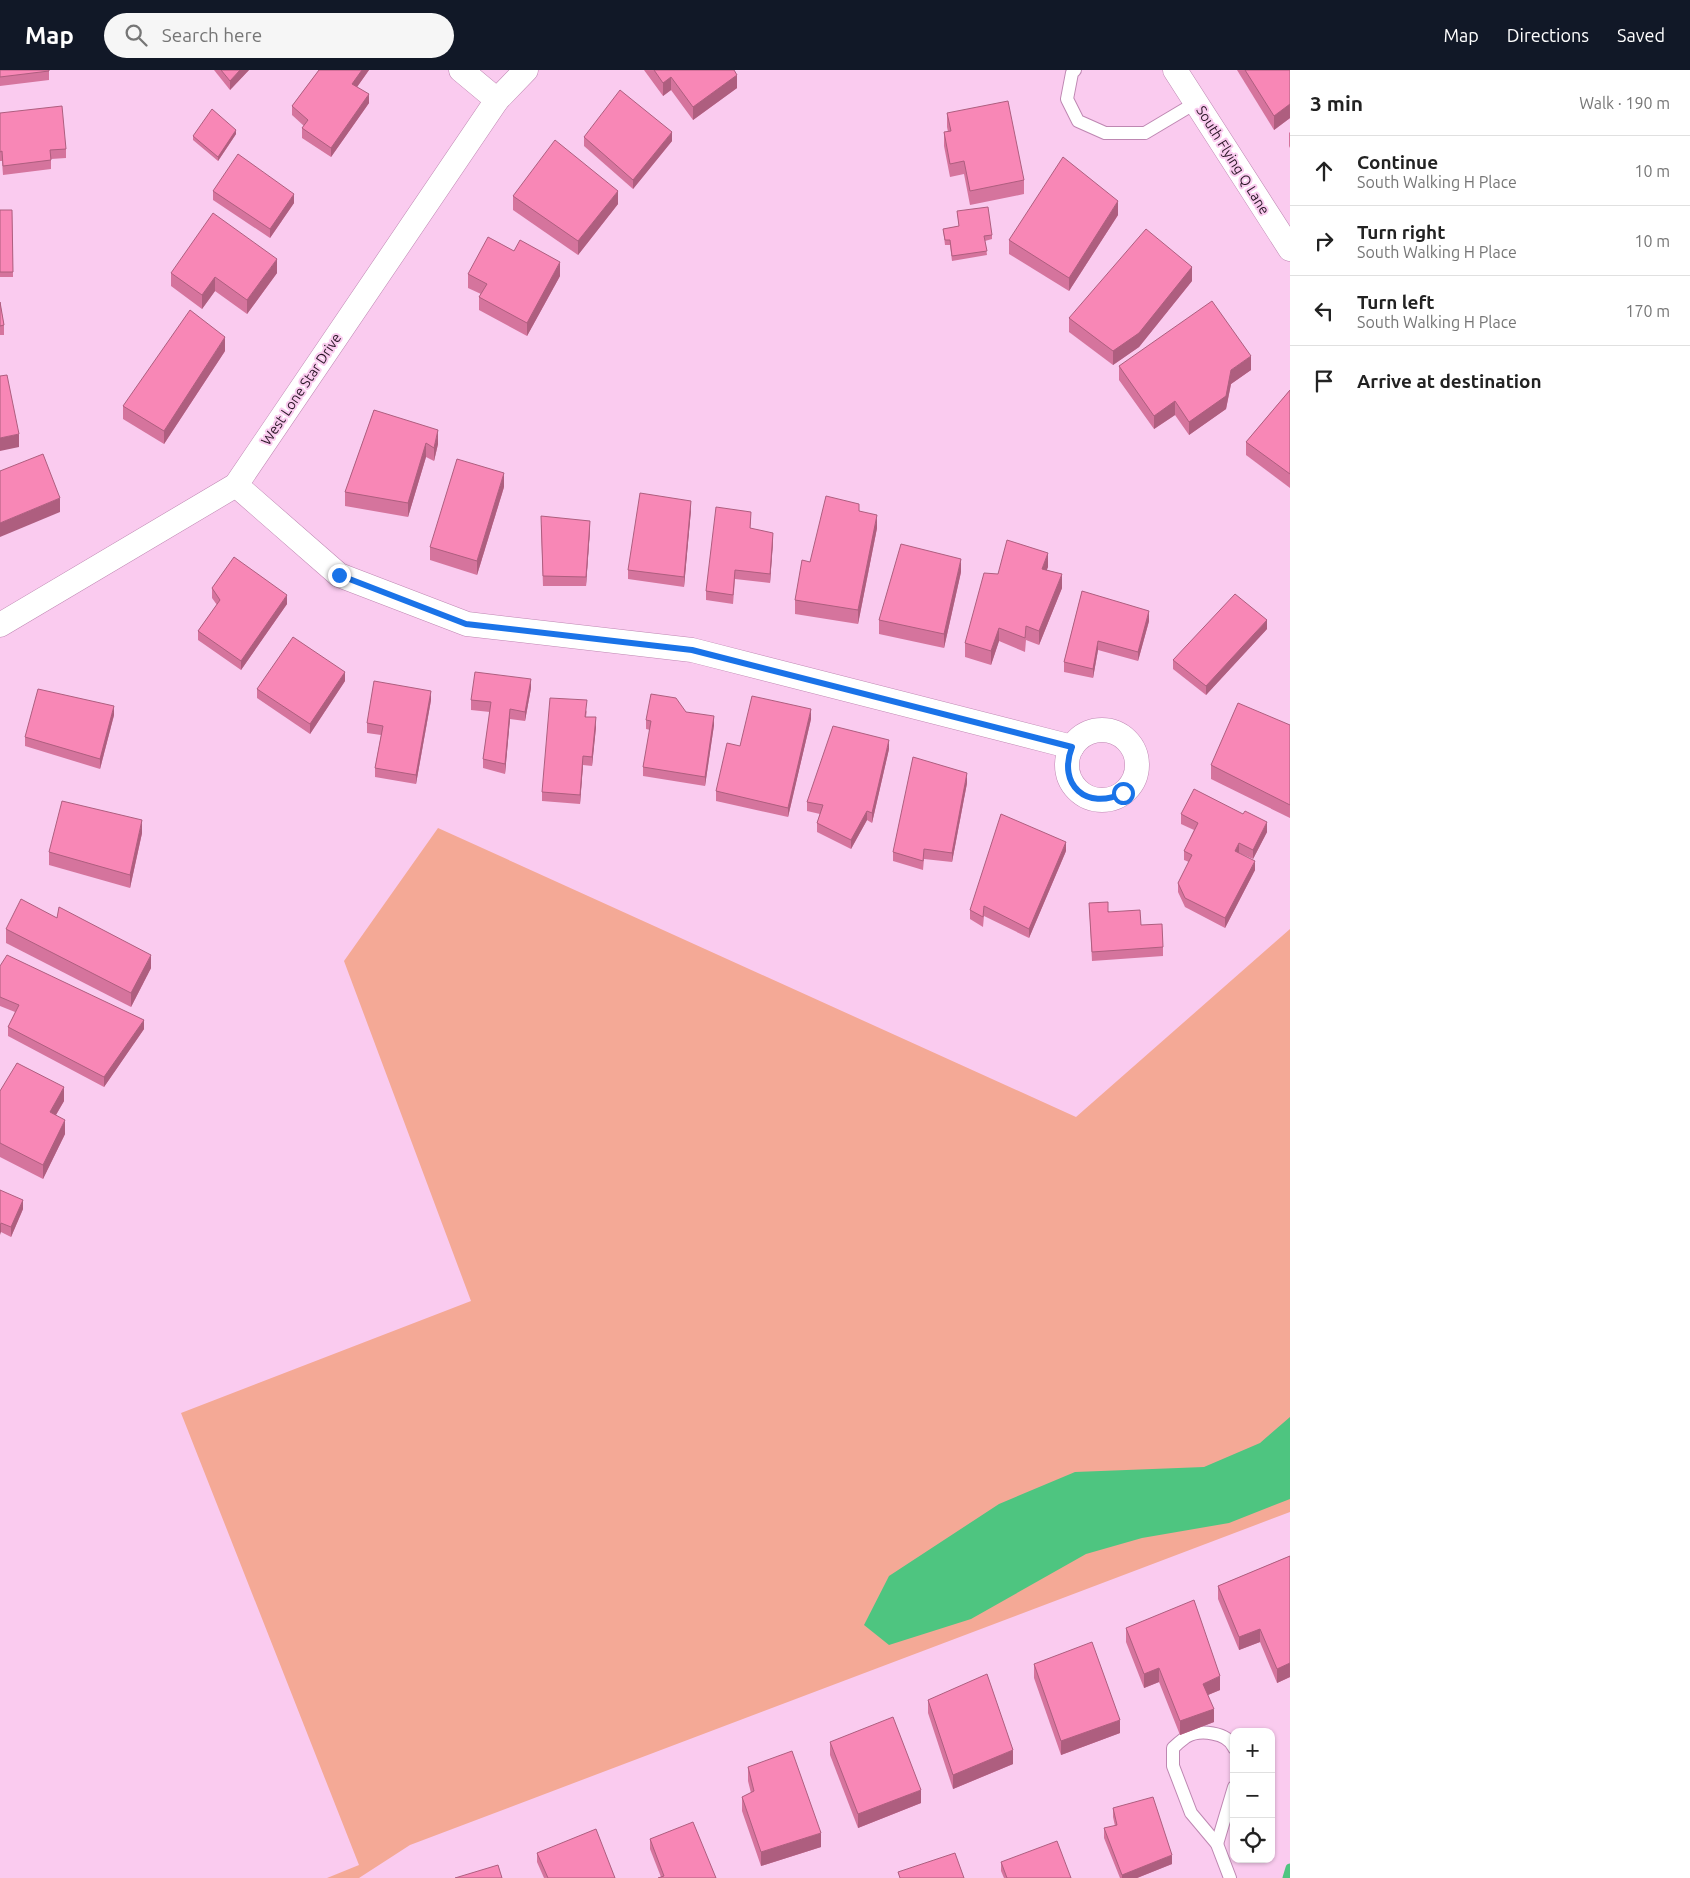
<!DOCTYPE html>
<html lang="en">
<head>
<meta charset="utf-8">
<style>
  :root { --surface:#fff; --page:#f6f6f6; --text:#222; --muted:#767676; --line:#e0e0e0; --accent:#111827 }
  body { margin:0; font-family:Ubuntu,sans-serif; background:var(--page); color:var(--text) }
  .controls { position:absolute; right:15px; bottom:15px; display:grid; overflow:hidden; border-radius:10px; box-shadow:0 1px 4px #0004 }
  .controls button { width:45px; height:45px; display:grid; place-items:center; padding:0; border:0; border-bottom:1px solid var(--line); background:var(--surface); color:var(--text); font:25px sans-serif }
  .stop { position:absolute; width:15px; height:15px; margin:-11px; border:4px solid #1a73e8; border-radius:50%; background:#fff }
  .stop.end { background:#1a73e8; border-color:#fff; box-shadow:0 1px 5px #0008 }
  .list { margin:0; padding:0; list-style:none }
  h2 { display:flex; justify-content:space-between; align-items:center; height:65px; margin:0; padding:0 20px; font-size:21px }
  h2 small { font-size:16px; font-weight:400; color:var(--muted) }
  .list li { display:grid; grid-template-columns:32px 1fr auto; gap:15px; align-items:center; box-sizing:border-box; height:70px; padding:0 20px; border-top:1px solid var(--line) }
  .list b { display:block; font-size:19px; white-space:nowrap }
  .list p { margin:0; font-size:16px; white-space:nowrap; color:var(--muted) }
  .list em { font-size:16px; font-style:normal; color:var(--muted) }
  .icon { flex:none; width:28px; height:28px; fill:none; stroke:currentColor; stroke-width:2; stroke-linecap:round; stroke-linejoin:round }
  .map { position:relative; flex:none; width:1290px; height:1808px; overflow:hidden }
  header { display:flex; align-items:center; gap:30px; box-sizing:border-box; height:70px; padding:0 25px; background:var(--accent); color:#fff }
  header strong { font-size:24px }
  nav { display:flex; gap:28px; margin-inline-start:auto; font-size:18px }
  .search { width:350px; height:45px; background:var(--page); display:flex; align-items:center; gap:12px; box-sizing:border-box; padding:0 18px; border-radius:28px; color:var(--muted); font-size:19px }
  main { display:flex }
  aside { flex:1; background:var(--surface) }
  .map>svg:first-child { display:block }
  .green { fill:#f4a996 }
  .water { fill:#4ec580 }
  .lines { fill:none; stroke-linecap:round; stroke-linejoin:round }
  .stream { stroke:#4ec580; stroke-width:9 }
  .service-casing { stroke:#be87b2; stroke-width:14 }
  .minor-casing { stroke:#be87b2; stroke-width:25 }
  .service { stroke:#fff; stroke-width:12 }
  .minor { stroke:#fff; stroke-width:24 }
  .wall { fill:#d5749d }
  .shaded-wall { fill:#ae5e7f }
  .building { fill:#f887b6; stroke:#ae5e7f }
  .route { stroke:#1a73e8; stroke-width:6 }
  .labels { text-anchor:middle; stroke-width:4; stroke-linejoin:round; paint-order:stroke }
  .street-label { font-size:14px; fill:#291525; stroke:#facbef }
</style>
</head>
<body>
<header>
<strong>Map</strong>
<div class="search"><svg class="icon" aria-label="search" viewBox="0 0 24 24"><circle cx="10" cy="10" r="6"/><path d="M15 15l6 6"/></svg>Search here</div>
<nav><a>Map</a><a>Directions</a><a>Saved</a></nav>
</header>
<main>
<div class="map">
<svg width="1290" height="1808" viewBox="0 0 1290 1808">
  <rect width="100%" height="100%" fill="#facbef"/>
  <path class="green" d="M438,758L1076,1047L1290,859V1442L410,1775L359,1808H327L359,1795L181,1343L471,1231L344,891Z"/>
  <path class="water" d="M1290,1347V1429L1229,1453L1142,1468L1086,1484L971,1549L889,1575L864,1555L889,1506L999,1434L1075,1402L1204,1397L1260,1373Z"/>
  <g class="lines">
    <path class="stream" d="M1287,1808L1290,1798"/>
    <defs>
      <g id="service">
        <path d="M1075,0L1072,3L1067,29L1078,51L1105,63H1145L1197,32"/>
        <path d="M1217,1774L1234,1717"/>
        <path d="M1230,1808L1217,1774L1191,1743L1173,1696V1678C1177,1674 1182,1670 1186,1667C1199,1659 1228,1662 1234,1678"/>
      </g>
      <g id="minor">
        <path d="M461,0L497,30"/>
        <path d="M1175,0L1290,179"/>
        <path d="M236,415L339,505L467,554L692,580L1072,677"/>
        <path d="M0,555L236,415L497,30L526,0"/>
        <circle cx="1102" cy="695" r="35"/>
      </g>
    </defs>
    <use href="#service" class="service-casing"/>
    <use href="#minor" class="minor-casing"/>
    <use href="#service" class="service"/>
    <use href="#minor" class="minor"/>
  </g>
  <g class="wall">
    <path d="M0,0H49V10L0,16Z"/>
    <path d="M214,0H249L230,20Z"/>
    <path d="M319,0H369L357,17L369,33L331,87L302,68V58L304,56L292,45V36Z"/>
    <path d="M644,0H734L737,18L693,50L671,20L663,26Z"/>
    <path d="M1237,0H1290V48L1274,60Z"/>
    <path d="M0,43L66,79V88L51,89V99L3,105L2,91H0Z"/>
    <path d="M947,43L1024,110V124L970,135L964,104L950,107L944,76V62H948L947,57Z"/>
    <path d="M1290,62V78L1289,76V63Z"/>
    <path d="M236,64L218,91L193,70V66Z"/>
    <path d="M584,67L672,71L633,119L584,76Z"/>
    <path d="M213,121L294,133L270,168L213,130Z"/>
    <path d="M513,126L618,134L578,185L513,140Z"/>
    <path d="M0,140H12L13,207H0Z"/>
    <path d="M957,141L992,165V169L985,171L987,185L952,191L950,175H945L943,159L959,156Z"/>
    <path d="M1118,145L1069,221L1009,184V170Z"/>
    <path d="M171,203H277L247,244L215,221L202,239L171,216Z"/>
    <path d="M468,204L560,206L527,266L479,240V227L481,224L468,218Z"/>
    <path d="M1192,211L1139,277L1113,295L1069,262V248Z"/>
    <path d="M0,232L4,255V265H0Z"/>
    <path d="M225,281L164,374L123,349V336Z"/>
    <path d="M1119,296L1251,300L1231,314L1226,339L1189,365L1175,345L1154,359L1119,310Z"/>
    <path d="M1290,320V418L1246,385V372Z"/>
    <path d="M374,340L438,374L434,391L426,387L408,447L345,436V422Z"/>
    <path d="M504,417L477,505L430,490V477Z"/>
    <path d="M691,440L684,517L628,509V500Z"/>
    <path d="M859,441L877,458L858,554L795,544V530L810,492Z"/>
    <path d="M751,451L750,458L773,472L770,513L735,509L733,534L706,530V521Z"/>
    <path d="M541,455L590,460L586,516H543Z"/>
    <path d="M1048,497L1046,500L1062,518L1039,575L1026,570L1025,582L999,571L991,595L965,587V573L998,504Z"/>
    <path d="M961,502L944,578L879,564V550Z"/>
    <path d="M212,518L287,534L241,600L198,570V561L217,535L212,528Z"/>
    <path d="M1082,521L1149,551L1138,591L1098,580L1093,608L1064,602V592Z"/>
    <path d="M1267,559L1206,625L1173,599V590Z"/>
    <path d="M345,611L310,664L257,628V619Z"/>
    <path d="M531,618L525,651L510,649L505,704L483,698V689L490,642L471,640V630Z"/>
    <path d="M431,630L416,714L375,707V698L381,665L367,663V653Z"/>
    <path d="M587,640L586,647L596,657L592,696L583,695L580,734L542,731V722Z"/>
    <path d="M114,645L100,699L25,676V667Z"/>
    <path d="M811,649L788,747L716,731V721L740,676Z"/>
    <path d="M646,650L714,655L705,716L643,706V697L650,660L646,659Z"/>
    <path d="M1290,655V748L1211,709V695Z"/>
    <path d="M889,679L872,753L867,750L851,779L817,762V753L820,744L807,741V732Z"/>
    <path d="M967,713L952,792L924,789L923,800L893,791V782Z"/>
    <path d="M1181,744L1267,762L1253,789L1239,783L1255,800L1225,858L1185,837L1178,822V813L1189,792L1184,790V781L1194,760L1181,754Z"/>
    <path d="M142,763L130,818L49,795V782Z"/>
    <path d="M1066,781L1029,868L984,846L983,857L970,849V840Z"/>
    <path d="M1089,833L1141,855L1163,877V886L1092,891Z"/>
    <path d="M6,859L151,898L131,937L6,873Z"/>
    <path d="M0,896L144,959L104,1017L8,966V957L15,942L0,936Z"/>
    <path d="M0,1021L64,1031L56,1045L65,1064L43,1109L0,1087Z"/>
    <path d="M0,1120L23,1139L11,1167L1,1162Z"/>
    <path d="M1290,1486V1607L1277,1613L1260,1572L1239,1580L1218,1529V1516Z"/>
    <path d="M1126,1558L1220,1620L1208,1625L1214,1652L1180,1665L1159,1612L1144,1618L1126,1572Z"/>
    <path d="M1034,1594L1120,1663L1061,1685L1034,1608Z"/>
    <path d="M928,1630L1013,1694L953,1719L928,1643Z"/>
    <path d="M830,1672L921,1733L858,1758L830,1685Z"/>
    <path d="M748,1697L821,1777L761,1796L742,1741V1727L751,1723L748,1711Z"/>
    <path d="M1113,1738L1172,1794L1137,1808H1120L1104,1768V1758L1115,1756L1113,1747Z"/>
    <path d="M650,1769L716,1808L661,1807L650,1779Z"/>
    <path d="M537,1783L615,1808H544L537,1792Z"/>
    <path d="M1001,1792L1071,1808H1004L1001,1801Z"/>
  </g>
  <g class="shaded-wall">
    <path d="M240,0H249L230,20V11Z"/>
    <path d="M362,0H369L352,24V14Z"/>
    <path d="M737,5V18L693,50V37Z"/>
    <path d="M671,7V20L663,26V13Z"/>
    <path d="M369,24V33L331,87V78Z"/>
    <path d="M1290,34V48L1274,60V46Z"/>
    <path d="M236,60V64L218,91V87Z"/>
    <path d="M672,62V71L633,119V110Z"/>
    <path d="M618,121V134L578,185V171Z"/>
    <path d="M294,124V133L270,168V159Z"/>
    <path d="M1118,131V145L1069,221V208Z"/>
    <path d="M277,189V203L247,244V230Z"/>
    <path d="M560,192V206L527,266V253Z"/>
    <path d="M1192,197V211L1139,277L1113,295V281Z"/>
    <path d="M215,207V221L202,239V225Z"/>
    <path d="M225,267V281L164,374V361Z"/>
    <path d="M1251,286V300L1231,314L1226,339L1189,365V352L1231,300Z"/>
    <path d="M1175,331V345L1154,359V346Z"/>
    <path d="M438,360V374L434,391V378Z"/>
    <path d="M19,364V377L0,381V368Z"/>
    <path d="M426,373V387L408,447V433Z"/>
    <path d="M504,403V417L477,505V491Z"/>
    <path d="M60,428V442L0,467V453Z"/>
    <path d="M691,431V440L684,517V507Z"/>
    <path d="M877,445V458L858,554V540Z"/>
    <path d="M590,451V460L586,516V507Z"/>
    <path d="M773,463V472L770,513V504Z"/>
    <path d="M1048,483V497L1042,513V499Z"/>
    <path d="M961,489V502L944,578V564Z"/>
    <path d="M1062,504V518L1039,575V561Z"/>
    <path d="M287,525V534L241,600V591Z"/>
    <path d="M1149,541V551L1138,591V582Z"/>
    <path d="M1267,550V559L1206,625V616Z"/>
    <path d="M999,558V571L991,595V581Z"/>
    <path d="M1098,571V580L1093,608V599Z"/>
    <path d="M345,602V611L310,664V654Z"/>
    <path d="M531,609V618L525,651V642Z"/>
    <path d="M431,621V630L416,714V705Z"/>
    <path d="M114,636V645L100,699V689Z"/>
    <path d="M510,639V649L505,704V694Z"/>
    <path d="M811,639V649L788,747V738Z"/>
    <path d="M714,646V655L705,716V707Z"/>
    <path d="M596,647V657L592,696V687Z"/>
    <path d="M889,670V679L872,753V743Z"/>
    <path d="M583,686V695L580,734V725Z"/>
    <path d="M967,703V713L952,792V783Z"/>
    <path d="M867,741V750L851,779V770Z"/>
    <path d="M142,750V763L130,818V805Z"/>
    <path d="M1267,752V762L1253,789V780Z"/>
    <path d="M1066,772V781L1029,868V859Z"/>
    <path d="M1239,773V782L1235,790V781Z"/>
    <path d="M1255,791V800L1225,858V848Z"/>
    <path d="M151,885V898L131,937V923Z"/>
    <path d="M144,950V959L104,1017V1007Z"/>
    <path d="M64,1017V1031L50,1055V1042Z"/>
    <path d="M65,1050V1064L43,1109V1095Z"/>
    <path d="M23,1130V1139L11,1167V1157Z"/>
    <path d="M1,1153V1162L0,1165V1156Z"/>
    <path d="M1260,1559V1572L1239,1580V1567Z"/>
    <path d="M1290,1593V1607L1277,1613V1599Z"/>
    <path d="M1159,1598V1612L1144,1618V1604Z"/>
    <path d="M1220,1606V1620L1203,1627V1614Z"/>
    <path d="M1214,1639V1652L1180,1665V1651Z"/>
    <path d="M1120,1650V1663L1061,1685V1671Z"/>
    <path d="M1013,1680V1694L953,1719V1705Z"/>
    <path d="M921,1720V1733L858,1758V1744Z"/>
    <path d="M821,1763V1777L761,1796V1782Z"/>
    <path d="M1172,1785V1794L1137,1808H1122V1805Z"/>
  </g>
  <g class="building">
    <path d="M0,0H49V1L0,7Z"/>
    <path d="M221,0H240L230,11Z"/>
    <path d="M319,0H362L352,14L369,24L331,78L302,58L308,50L292,36Z"/>
    <path d="M654,0H734L737,5L693,37L671,7L663,13Z"/>
    <path d="M1245,0H1290V34L1274,46Z"/>
    <path d="M620,20L672,62L633,110L584,67Z"/>
    <path d="M1008,31L1024,110L970,121L964,91L950,94L944,62L951,61L947,43Z"/>
    <path d="M62,36L66,79L50,80L51,90L3,96L2,81L0,82V43Z"/>
    <path d="M212,39L236,60L218,87L193,66Z"/>
    <path d="M555,70L618,121L578,171L513,126Z"/>
    <path d="M238,84L294,124L270,159L213,121Z"/>
    <path d="M1063,87L1118,131L1069,208L1009,170Z"/>
    <path d="M988,137L992,165L984,166L987,181L952,186L950,170H945L943,159L959,156L957,141Z"/>
    <path d="M0,140H12L13,202H0Z"/>
    <path d="M213,143L277,189L247,230L215,207L202,225L171,203Z"/>
    <path d="M1146,159L1192,197L1139,263L1113,281L1069,248Z"/>
    <path d="M488,167L514,181L520,170L560,192L527,253L479,227L487,214L468,204Z"/>
    <path d="M1212,231L1251,286L1231,300L1226,326L1189,352L1175,331L1154,346L1119,296Z"/>
    <path d="M0,232L4,255L0,256Z"/>
    <path d="M190,240L225,267L164,361L123,336Z"/>
    <path d="M7,305L19,364L0,368V306Z"/>
    <path d="M1290,320V404L1246,372Z"/>
    <path d="M374,340L438,360L434,378L426,373L408,433L345,422Z"/>
    <path d="M43,384L60,428L0,453V401Z"/>
    <path d="M457,389L504,403L477,491L430,477Z"/>
    <path d="M640,423L691,431L684,507L628,500Z"/>
    <path d="M826,426L859,434V441L877,445L858,540L795,530L802,490L810,492Z"/>
    <path d="M716,437L751,442L750,458L773,463L770,504L735,500L733,525L706,521Z"/>
    <path d="M541,446L590,451L586,507L543,506Z"/>
    <path d="M1007,470L1048,483L1042,499L1062,504L1039,561L1026,556L1025,568L999,558L991,581L965,573L984,503L998,504Z"/>
    <path d="M901,474L961,489L944,564L879,550Z"/>
    <path d="M234,487L287,525L241,591L198,561L220,530L212,518Z"/>
    <path d="M1082,521L1149,541L1138,582L1098,571L1093,599L1064,592Z"/>
    <path d="M1235,524L1267,550L1206,616L1173,590Z"/>
    <path d="M293,567L345,602L310,654L257,619Z"/>
    <path d="M475,602L531,609L525,642L510,639L505,694L483,689L491,632L471,630Z"/>
    <path d="M374,611L431,621L416,705L375,698L383,656L367,653Z"/>
    <path d="M38,619L114,636L100,689L25,667Z"/>
    <path d="M651,624L676,628L686,642L714,646L705,707L643,697L651,651L646,650Z"/>
    <path d="M752,626L811,639L788,738L716,721L727,673L740,676Z"/>
    <path d="M550,628L587,630L585,647H596L592,687L583,686L580,725L542,722Z"/>
    <path d="M1238,633L1290,655V735L1211,695Z"/>
    <path d="M833,656L889,670L872,743L867,741L851,770L817,753L823,735L807,732Z"/>
    <path d="M913,687L967,703L952,783L924,779L923,791L893,782Z"/>
    <path d="M1194,719L1243,744L1245,741L1267,752L1253,780L1239,773L1235,781L1255,791L1225,848L1185,828L1178,813L1192,785L1184,781L1198,753L1181,744Z"/>
    <path d="M62,731L142,750L130,805L49,782Z"/>
    <path d="M1001,744L1066,772L1029,859L984,836L983,847L970,840Z"/>
    <path d="M21,829L57,848L59,837L151,885L131,923L6,859Z"/>
    <path d="M1108,832V842L1140,840L1141,855L1162,854L1163,877L1092,882L1089,833Z"/>
    <path d="M7,885L144,950L104,1007L8,957L19,935L0,927V896Z"/>
    <path d="M17,993L64,1017L50,1042L65,1050L43,1095L0,1073V1021Z"/>
    <path d="M0,1120L23,1130L11,1157L1,1153L0,1156Z"/>
    <path d="M1290,1486V1593L1277,1599L1260,1559L1239,1567L1218,1516Z"/>
    <path d="M1194,1530L1220,1606L1203,1614L1214,1639L1180,1651L1159,1598L1144,1604L1126,1558Z"/>
    <path d="M1092,1572L1120,1650L1061,1671L1034,1594Z"/>
    <path d="M987,1604L1013,1680L953,1705L928,1630Z"/>
    <path d="M893,1647L921,1720L858,1744L830,1672Z"/>
    <path d="M792,1681L821,1763L761,1782L742,1727L754,1721L748,1697Z"/>
    <path d="M1153,1727L1172,1785L1122,1805L1104,1758L1117,1755L1113,1738Z"/>
    <path d="M693,1752L716,1808H658L664,1806L650,1769Z"/>
    <path d="M596,1759L615,1808H548L537,1783Z"/>
    <path d="M1057,1771L1071,1808H1007L1001,1792Z"/>
    <path d="M955,1783L964,1808H900L898,1802Z"/>
    <path d="M498,1795L502,1808H455Z"/>
  </g>
  <g class="lines">
    <path class="route" d="M339,505L466,554L692,580L1072,677C1057,715 1087,741 1123,723"/>
  </g>
  <g class="labels">
    <g class="street-label">
      <text transform="translate(1233 90) rotate(58)" y="5">South Flying Q Lane</text>
      <text transform="translate(301 319) rotate(-56)" y="5">West Lone Star Drive</text>
    </g>
  </g>
</svg>
<div class="controls">
<button>+</button>
<button>−</button>
<button><svg class="icon" aria-label="locate" viewBox="0 0 24 24"><circle cx="12" cy="12" r="6"/><path d="M12 2v4M12 18v4M2 12h4M18 12h4"/></svg></button>
</div>
<div class="stop" style="left:1123px;top:723px"></div>
<div class="stop end" style="left:339px;top:505px"></div>
</div>
<aside>
<h2>3 min<small>Walk · 190 m</small></h2>
<ul class="list">
<li><svg class="icon" aria-label="ahead" viewBox="0 0 24 24"><path d="M12 20V5M6 11l6-6 6 6"/></svg><div><b>Continue</b><p>South Walking H Place</p></div><em>10 m</em></li>
<li><svg class="icon" aria-label="right" viewBox="0 0 24 24"><path d="M7 20v-9h11M14 6l5 5-5 5"/></svg><div><b>Turn right</b><p>South Walking H Place</p></div><em>10 m</em></li>
<li><svg class="icon" aria-label="left" viewBox="0 0 24 24"><path d="M17 20v-9H6M10 6l-5 5 5 5"/></svg><div><b>Turn left</b><p>South Walking H Place</p></div><em>170 m</em></li>
<li><svg class="icon" aria-label="arrive" viewBox="0 0 24 24"><path d="M6 21V4h12l-3 4 3 4H6"/></svg><div><b>Arrive at destination</b></div></li>
</ul>
</aside>
</main>
</body>
</html>
